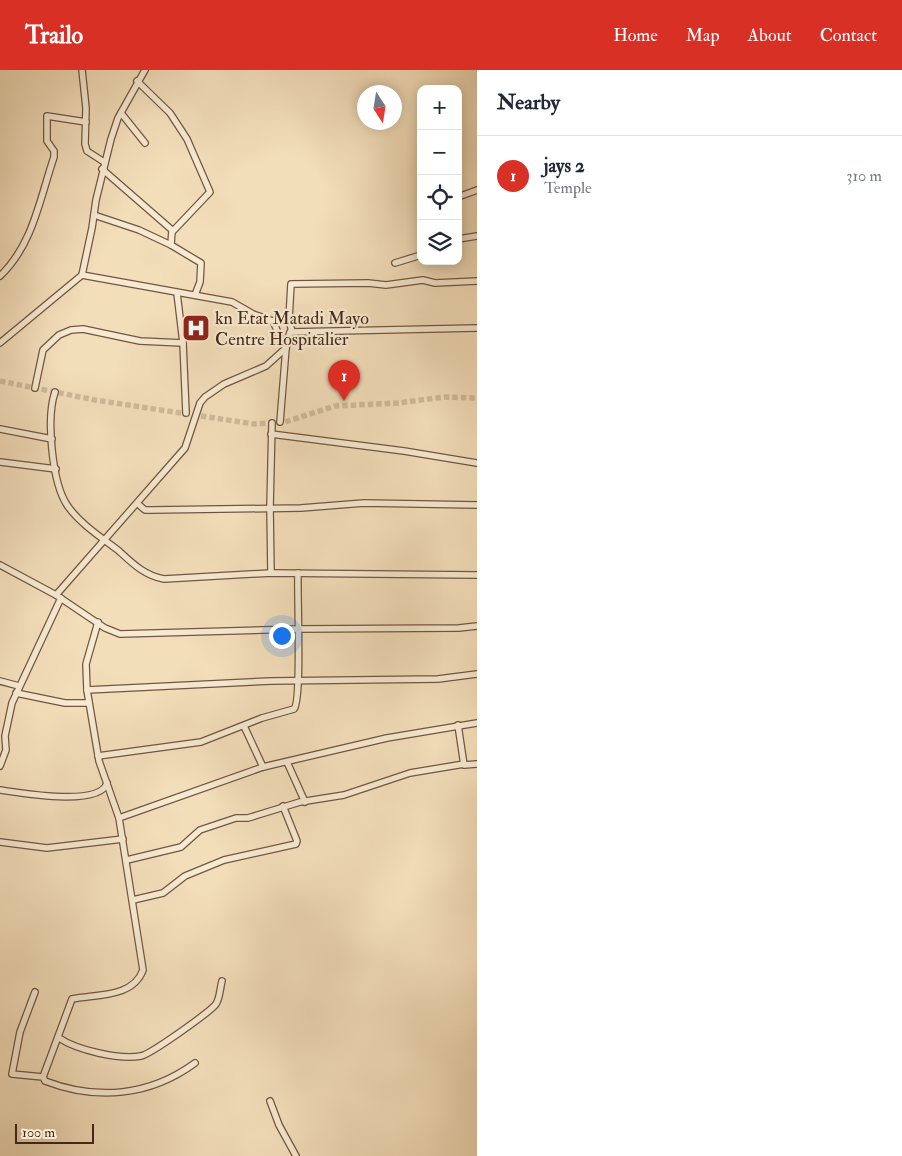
<!DOCTYPE html>
<html lang="en">
<head>
<meta charset="utf-8">
<style>
  :root { --surface:#fff; --page:#f6f6f7; --text:#1f2937; --muted:#747a83; --line:#e0e1e3; --accent:#d93025 }
  body { margin:0; font-family:"IM FELL Double Pica",serif; background:var(--page); color:var(--text) }
  .controls { position:absolute; right:15px; top:15px; display:grid; overflow:hidden; border-radius:10px; box-shadow:0 2px 12px #0003 }
  .controls button { width:45px; height:45px; display:grid; place-items:center; padding:0; border:0; border-bottom:1px solid var(--line); background:var(--surface); color:var(--text); font:25px sans-serif }
  .compass { position:absolute; left:357px; top:15px; width:45px; height:45px; border-radius:50%; background:var(--surface); box-shadow:0 2px 12px #0003; rotate:168deg }
  .scale { position:absolute; left:15px; bottom:12px; width:79px; box-sizing:border-box; padding-left:5px; border:2px solid #45281a; border-top:0; font-size:14px; line-height:18px; white-space:nowrap; color:#45281a; -webkit-text-stroke:4px #f7ead2; paint-order:stroke }
  .you { position:absolute; left:281px; top:565px; width:18px; height:18px; margin:-12px; border:4px solid #fff; border-radius:50%; background:#1a73e8; box-shadow:0 0 0 8px #1a73e833 }
  .badge { display:grid; place-items:center; width:32px; height:32px; border-radius:50%; background:var(--accent); color:#fff; font-size:16px; font-weight:700 }
  .pin { position:absolute; translate:-50% -41px; filter:drop-shadow(0 1px 2px #0008) }
  .pin::after { content:''; position:absolute; top:26px; width:18px; height:15px; background:inherit; clip-path:polygon(0 0,100% 0,50% 100%) }
  .list { margin:0; padding:0; list-style:none }
  h2 { display:flex; justify-content:space-between; align-items:center; height:65px; margin:0; padding:0 20px; font-size:21px }
  h2 small { font-size:16px; font-weight:400; color:var(--muted) }
  .list li { display:grid; grid-template-columns:32px 1fr auto; gap:15px; align-items:center; box-sizing:border-box; height:80px; padding:0 20px; border-top:1px solid var(--line) }
  .list b { display:block; font-size:19px; white-space:nowrap }
  .list p { margin:0; font-size:16px; white-space:nowrap; color:var(--muted) }
  .list em { font-size:16px; font-style:normal; color:var(--muted) }
  .icon { flex:none; width:28px; height:28px; fill:none; stroke:currentColor; stroke-width:2; stroke-linecap:round; stroke-linejoin:round }
  .map { position:relative; flex:none; width:477px; height:1086px; overflow:hidden }
  header { display:flex; align-items:center; gap:30px; box-sizing:border-box; height:70px; padding:0 25px; background:var(--accent); color:#fff }
  header strong { font-size:24px }
  nav { display:flex; gap:28px; margin-inline-start:auto; font-size:18px }
  main { display:flex }
  aside { flex:1; background:var(--surface) }
  .map>svg:first-child { display:block }
  .lines { fill:none; stroke-linecap:round; stroke-linejoin:round }
  .street-tunnel { stroke:#d0ba9a; stroke-width:5.5; stroke-dasharray:5.5 3; stroke-linecap:butt }
  .street-casing { stroke:#705642; stroke-width:8 }
  .street { stroke:#f7ead2; stroke-width:5.5 }
  .labels { text-anchor:middle; stroke-width:4.5; stroke-linejoin:round; paint-order:stroke }
  .poi-label { font-size:18px; fill:#45281a; stroke:#f7ead2; text-anchor:start }
</style>
</head>
<body>
<header>
<strong>Trailo</strong>
<nav><a>Home</a><a>Map</a><a>About</a><a>Contact</a></nav>
</header>
<main>
<div class="map">
<svg width="477" height="1086" viewBox="0 0 477 1086">
  <rect width="100%" height="100%" fill="#f3deba"/>
  <filter id="stains"><feTurbulence type="fractalNoise" baseFrequency=".004" numOctaves="4"/><feColorMatrix values="0 0 0 0 .2 0 0 0 0 .09 0 0 0 0 .02 0 0 0 .5 -.17"/></filter>
  <radialGradient id="worn" r=".72"><stop offset=".6" stop-color="#630" stop-opacity="0"/><stop offset="1" stop-color="#630" stop-opacity=".3"/></radialGradient>
  <g class="lines">
    <path class="street-tunnel" d="M0,311L95,330L254,354L285,352L335,336L398,333L444,327L477,328"/>
    <defs>
      <g id="street">
        <path d="M82,0L86,38L85,74L87,81L104,92"/>
        <path d="M137,11L170,43L187,69L210,122L173,161"/>
        <path d="M121,43L145,73"/>
        <path d="M102,99L172,160L171,175L201,193L200,212L195,225"/>
        <path d="M458,127L477,120"/>
        <path d="M94,145L139,160L171,175"/>
        <path d="M458,169L477,166"/>
        <path d="M395,193L421,185"/>
        <path d="M82,205L232,232L253,244L273,251L282,272L287,275"/>
        <path d="M0,206C33,175 40,128 54,87V81L47,71V46L86,52"/>
        <path d="M177,223L183,273L186,343"/>
        <path d="M292,262L289,249L291,214L368,213L386,215L423,210L435,213L477,211"/>
        <path d="M0,273L82,205L92,158L96,130L111,69L118,48L145,0"/>
        <path d="M35,318L43,280L59,265L71,260L83,259L140,271L183,273"/>
        <path d="M55,322C46,348 52,412 67,435C79,453 102,468 119,481C132,493 145,506 164,509L271,503L477,505"/>
        <path d="M280,352L286,278L290,262L477,258"/>
        <path d="M0,359L52,369"/>
        <path d="M271,364L404,381L477,393"/>
        <path d="M0,392L56,399"/>
        <path d="M138,434L145,440H152L301,438L364,433L477,435"/>
        <path d="M0,495L56,525L105,558L120,564L297,559L459,558L477,556"/>
        <path d="M271,503L270,437L272,353"/>
        <path d="M56,525L185,378L200,333L205,327L224,314L266,296L286,278"/>
        <path d="M0,611L19,616"/>
        <path d="M87,620L271,611L438,609L477,604"/>
        <path d="M16,623L65,633H89"/>
        <path d="M458,655L464,695L477,694"/>
        <path d="M244,656L263,697"/>
        <path d="M98,686L201,672L262,648L294,639C302,631 297,523 298,503"/>
        <path d="M287,692L305,732"/>
        <path d="M0,696L6,680L5,666L12,633L61,528"/>
        <path d="M0,720C21,723 100,737 107,713"/>
        <path d="M119,748L263,697L387,668L477,653"/>
        <path d="M0,772L47,778L123,769"/>
        <path d="M127,790L181,777L200,760L236,748H248L300,732L344,725L410,703L464,694"/>
        <path d="M133,830L163,823L185,806L224,790L296,774L297,771L283,736"/>
        <path d="M35,922L20,962L12,1004L43,1007L45,1011C97,1031 150,1026 195,993"/>
        <path d="M59,968C77,980 119,990 141,986C151,984 210,942 216,934C220,928 220,918 222,911"/>
        <path d="M43,1007L72,929C96,924 133,928 143,900L119,748L99,691L87,620L86,594L98,552"/>
        <path d="M270,1031L279,1055L296,1086"/>
      </g>
    </defs>
    <use href="#street" class="street-casing"/>
    <use href="#street" class="street"/>
  </g>
  <defs>
    <symbol id="hospital-square" viewBox="-11 -11 22 22"><rect x="-9" y="-9" width="18" height="18" rx="4" fill="#8f2418" stroke="#f7ead2"/><path d="M-5-5h3v3.5h4V-5h3V5h-3V1.5h-4V5h-3Z" fill="#fff"/></symbol>
  </defs>
  <g fill-rule="evenodd">
    <use href="#hospital-square" x="180" y="242" width="32" height="32"/>
  </g>
  <g class="labels">
    <g class="poi-label">
      <text x="215" y="254">kn Etat Matadi Mayo<tspan x="215" dy="21">Centre Hospitalier</tspan></text>
    </g>
  </g>
  <rect width="100%" height="100%" filter="url(#stains)"/>
  <rect width="100%" height="100%" fill="url(#worn)"/>
</svg>
<div class="controls">
<button>+</button>
<button>−</button>
<button><svg class="icon" aria-label="locate" viewBox="0 0 24 24"><circle cx="12" cy="12" r="6"/><path d="M12 2v4M12 18v4M2 12h4M18 12h4"/></svg></button>
<button><svg class="icon" aria-label="layers" viewBox="0 0 24 24"><path d="M12 4l9 5-9 5-9-5zM3 14l9 5 9-5"/></svg></button>
</div>
<svg class="compass" viewBox="-18 -18 36 36"><path d="M0-13l5 13h-10z" fill="#e53935"/><path d="M0 13l5-13h-10z" fill="#747a83"/></svg>
<div class="scale">100 m</div>
<div class="you"></div>
<div class="pin badge" style="left:344px;top:331px">1</div>
</div>
<aside>
<h2>Nearby<small></small></h2>
<ul class="list">
<li><span class="badge">1</span><div><b>jays 2</b><p>Temple</p></div><em>310 m</em></li>
</ul>
</aside>
</main>
</body>
</html>
